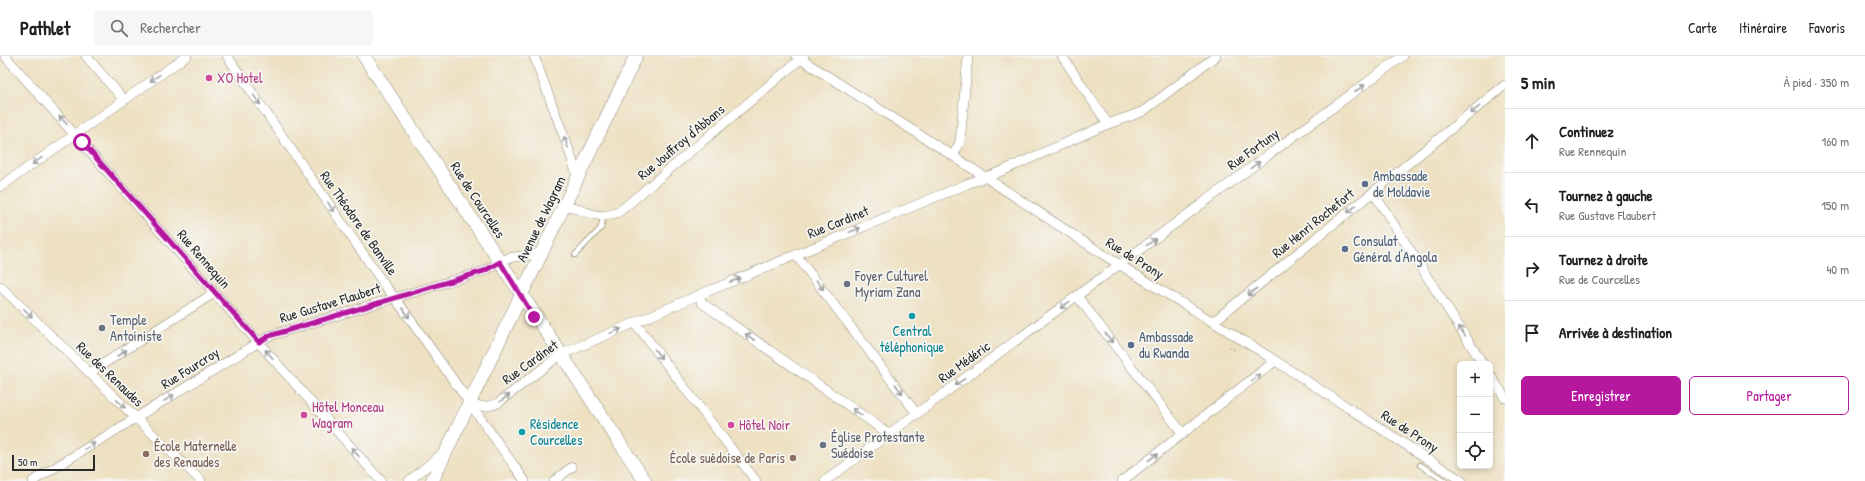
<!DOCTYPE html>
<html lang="fr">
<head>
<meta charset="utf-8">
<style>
  :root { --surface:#fff; --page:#f6f6f6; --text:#202124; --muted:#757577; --line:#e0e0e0; --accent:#b5179e }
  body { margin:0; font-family:"Patrick Hand",sans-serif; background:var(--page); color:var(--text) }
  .controls { position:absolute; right:12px; bottom:12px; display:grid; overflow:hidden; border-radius:6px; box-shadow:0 2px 6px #0003 }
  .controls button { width:36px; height:36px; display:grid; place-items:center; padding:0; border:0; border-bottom:1px solid var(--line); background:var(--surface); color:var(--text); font:20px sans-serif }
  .scale { position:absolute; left:12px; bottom:10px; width:83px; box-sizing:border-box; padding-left:4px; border:2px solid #2b2b2b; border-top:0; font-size:11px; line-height:14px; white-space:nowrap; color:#2b2b2b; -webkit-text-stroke:3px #f6f6f2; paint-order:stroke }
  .stop { position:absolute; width:12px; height:12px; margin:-9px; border:3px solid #b5179e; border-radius:50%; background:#fff }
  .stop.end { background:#b5179e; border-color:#fff; box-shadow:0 1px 4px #0008 }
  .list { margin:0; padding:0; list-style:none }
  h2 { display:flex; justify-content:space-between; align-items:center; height:52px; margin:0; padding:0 16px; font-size:17px }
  h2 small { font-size:13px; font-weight:400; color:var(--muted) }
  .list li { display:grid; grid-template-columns:26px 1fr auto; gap:12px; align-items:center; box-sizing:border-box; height:64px; padding:0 16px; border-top:1px solid var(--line) }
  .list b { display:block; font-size:15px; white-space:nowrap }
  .list p { margin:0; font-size:13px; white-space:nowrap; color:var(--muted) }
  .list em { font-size:13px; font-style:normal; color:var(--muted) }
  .actions { display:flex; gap:8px; padding:12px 16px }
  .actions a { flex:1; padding:9px 0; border:1px solid var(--accent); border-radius:6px; text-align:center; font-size:14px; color:var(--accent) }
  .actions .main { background:var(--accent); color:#fff }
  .icon { flex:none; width:22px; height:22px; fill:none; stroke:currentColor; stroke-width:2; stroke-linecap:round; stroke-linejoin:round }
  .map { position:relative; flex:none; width:1505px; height:425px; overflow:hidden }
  header { display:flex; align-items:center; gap:24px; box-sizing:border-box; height:56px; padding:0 20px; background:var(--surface); border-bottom:1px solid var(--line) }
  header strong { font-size:19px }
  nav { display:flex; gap:22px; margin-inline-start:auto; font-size:14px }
  .search { width:280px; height:36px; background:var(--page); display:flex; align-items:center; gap:10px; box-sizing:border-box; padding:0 14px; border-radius:6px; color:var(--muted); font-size:15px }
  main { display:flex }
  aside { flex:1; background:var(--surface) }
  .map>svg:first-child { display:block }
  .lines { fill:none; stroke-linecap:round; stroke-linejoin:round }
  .lane-casing { stroke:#8c8676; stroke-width:6 }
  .street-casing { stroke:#8c8676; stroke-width:10 }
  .secondary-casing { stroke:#8c8676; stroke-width:14 }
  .path { stroke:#8c8676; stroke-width:2; stroke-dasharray:1 3; stroke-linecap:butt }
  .lane { stroke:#fff; stroke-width:4.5 }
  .street { stroke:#fff; stroke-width:9 }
  .secondary { stroke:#fff; stroke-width:13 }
  .oneway { stroke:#a0a0a0 }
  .route { stroke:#b5179e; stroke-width:5 }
  .hotel-dot { fill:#d1479c; stroke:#f6f6f2; stroke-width:1.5 }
  .service-dot { fill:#5c6f8a; stroke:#f6f6f2; stroke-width:1.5 }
  .worship-dot { fill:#6b7280; stroke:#f6f6f2; stroke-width:1.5 }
  .culture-dot { fill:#0f9aa8; stroke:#f6f6f2; stroke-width:1.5 }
  .education-dot { fill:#8d6e63; stroke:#f6f6f2; stroke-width:1.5 }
  .labels { text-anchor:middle; stroke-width:3.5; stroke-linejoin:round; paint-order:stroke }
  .hotel-label { font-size:14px; fill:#b23c85; stroke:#f6f6f2; text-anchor:start }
  .street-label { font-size:14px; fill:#2b2b2b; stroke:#f6f6f2 }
  .service-label { font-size:14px; fill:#4e5e75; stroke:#f6f6f2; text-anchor:start }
  .worship-label { font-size:14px; fill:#5b616d; stroke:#f6f6f2; text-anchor:start }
  .culture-label { font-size:14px; fill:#0d838f; stroke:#f6f6f2 }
  .education-label { font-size:14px; fill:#785e54; stroke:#f6f6f2; text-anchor:start }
</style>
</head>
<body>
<header>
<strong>Pathlet</strong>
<div class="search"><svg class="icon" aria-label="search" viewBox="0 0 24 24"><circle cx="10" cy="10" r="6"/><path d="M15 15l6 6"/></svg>Rechercher</div>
<nav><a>Carte</a><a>Itinéraire</a><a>Favoris</a></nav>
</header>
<main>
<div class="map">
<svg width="1505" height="425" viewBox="0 0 1505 425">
  <rect width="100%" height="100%" fill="#f6f6f2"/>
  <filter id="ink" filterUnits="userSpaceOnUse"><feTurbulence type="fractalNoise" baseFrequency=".025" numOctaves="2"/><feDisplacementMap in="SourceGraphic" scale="8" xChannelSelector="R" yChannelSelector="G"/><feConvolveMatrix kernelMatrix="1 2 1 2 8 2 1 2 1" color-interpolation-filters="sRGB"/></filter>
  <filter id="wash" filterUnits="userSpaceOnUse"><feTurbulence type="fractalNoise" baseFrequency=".012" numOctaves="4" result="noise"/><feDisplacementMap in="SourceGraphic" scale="16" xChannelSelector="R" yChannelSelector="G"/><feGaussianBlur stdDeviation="0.9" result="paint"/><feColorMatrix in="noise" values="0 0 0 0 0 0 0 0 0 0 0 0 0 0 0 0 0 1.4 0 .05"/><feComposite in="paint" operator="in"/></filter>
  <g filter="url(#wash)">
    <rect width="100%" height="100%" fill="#eee1c2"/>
  </g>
  <g filter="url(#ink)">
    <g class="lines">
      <defs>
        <g id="lane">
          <path d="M575,199L601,172L603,161"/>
          <path d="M1420,409L1445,425"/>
        </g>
        <g id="street">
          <path d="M5,0L381,425"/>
          <path d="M86,0L124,44"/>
          <path d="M227,0L386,231L395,242L525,425"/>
          <path d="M534,0L569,94L578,123"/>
          <path d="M796,0L953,100L1107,201L1257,293L1462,425"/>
          <path d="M1062,0L1108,68"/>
          <path d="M953,100L960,86L968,0"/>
          <path d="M0,131L187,0"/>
          <path d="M1373,136L1483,308"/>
          <path d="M566,149C585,155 601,166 620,155L804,0"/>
          <path d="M796,199L917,358"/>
          <path d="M0,230L201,425"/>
          <path d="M699,239L702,247L889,378"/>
          <path d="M1077,240L1183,378"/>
          <path d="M1213,266L1505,29"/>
          <path d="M635,267L756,425"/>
          <path d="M89,317L214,237"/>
          <path d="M1490,319L1505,342"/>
          <path d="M470,347C480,351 487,352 498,347L560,299L699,239L967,128L1002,115L1108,68L1142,56L1216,0"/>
          <path d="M33,425L269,280L484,215L508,202L542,197"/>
          <path d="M409,425L444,396"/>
          <path d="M554,425L572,411"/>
          <path d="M825,425L1403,0"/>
          <path d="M1122,425L1275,305"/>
        </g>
        <g id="secondary">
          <path d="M364,0L645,425"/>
          <path d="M432,425L636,0"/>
        </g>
      </defs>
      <use href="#lane" class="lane-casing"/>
      <use href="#street" class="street-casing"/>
      <use href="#secondary" class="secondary-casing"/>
      <path class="path" d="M1230,291L1236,295"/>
      <use href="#lane" class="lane"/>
      <use href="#street" class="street"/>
      <use href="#secondary" class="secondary"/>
    </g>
    <defs><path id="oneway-shaft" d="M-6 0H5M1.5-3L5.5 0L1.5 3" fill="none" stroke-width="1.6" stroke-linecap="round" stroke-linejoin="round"/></defs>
    <g class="oneway">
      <use href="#oneway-shaft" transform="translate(155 22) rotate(145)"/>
      <use href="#oneway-shaft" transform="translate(1360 32) rotate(-36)"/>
      <use href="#oneway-shaft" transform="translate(257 44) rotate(55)"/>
      <use href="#oneway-shaft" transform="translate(1475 54) rotate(141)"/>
      <use href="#oneway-shaft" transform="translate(63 64) rotate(-132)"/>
      <use href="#oneway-shaft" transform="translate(566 86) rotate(-111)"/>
      <use href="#oneway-shaft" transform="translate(37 105) rotate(145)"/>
      <use href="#oneway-shaft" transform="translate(1255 109) rotate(-36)"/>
      <use href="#oneway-shaft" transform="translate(331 151) rotate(55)"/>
      <use href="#oneway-shaft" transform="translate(1352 153) rotate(141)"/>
      <use href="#oneway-shaft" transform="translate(855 174) rotate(-22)"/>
      <use href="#oneway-shaft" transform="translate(1151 186) rotate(-36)"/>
      <use href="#oneway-shaft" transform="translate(735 224) rotate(-22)"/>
      <use href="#oneway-shaft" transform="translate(820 229) rotate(53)"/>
      <use href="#oneway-shaft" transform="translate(1252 236) rotate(141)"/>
      <use href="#oneway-shaft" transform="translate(1065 249) rotate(144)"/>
      <use href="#oneway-shaft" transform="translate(28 257) rotate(45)"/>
      <use href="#oneway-shaft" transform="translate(406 257) rotate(55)"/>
      <use href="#oneway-shaft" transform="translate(616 275) rotate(-23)"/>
      <use href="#oneway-shaft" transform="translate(1462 275) rotate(-123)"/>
      <use href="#oneway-shaft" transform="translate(750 281) rotate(-145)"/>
      <use href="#oneway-shaft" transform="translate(1109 282) rotate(53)"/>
      <use href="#oneway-shaft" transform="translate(122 297) rotate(-33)"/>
      <use href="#oneway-shaft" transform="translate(269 298) rotate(-131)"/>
      <use href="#oneway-shaft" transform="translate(658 298) rotate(53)"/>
      <use href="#oneway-shaft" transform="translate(1256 322) rotate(-38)"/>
      <use href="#oneway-shaft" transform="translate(960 326) rotate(144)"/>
      <use href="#oneway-shaft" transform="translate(899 333) rotate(53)"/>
      <use href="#oneway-shaft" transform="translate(169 342) rotate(-32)"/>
      <use href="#oneway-shaft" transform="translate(505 342) rotate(-38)"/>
      <use href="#oneway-shaft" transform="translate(121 348) rotate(44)"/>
      <use href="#oneway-shaft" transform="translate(857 356) rotate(-145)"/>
      <use href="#oneway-shaft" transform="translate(90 390) rotate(-32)"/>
      <use href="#oneway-shaft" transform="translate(355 396) rotate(-131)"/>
      <use href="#oneway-shaft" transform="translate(1153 401) rotate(-37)"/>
    </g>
  </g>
  <g class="lines" filter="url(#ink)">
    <path class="route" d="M82,86L259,286L269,280L484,215L500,206L534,261"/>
  </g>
  <g class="hotel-dot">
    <circle cx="209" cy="22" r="4"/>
    <circle cx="304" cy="359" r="4"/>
    <circle cx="731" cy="369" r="4"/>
  </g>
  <g class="service-dot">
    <circle cx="1365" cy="128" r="4"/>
    <circle cx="1345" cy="193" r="4"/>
    <circle cx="1131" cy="289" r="4"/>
  </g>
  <g class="worship-dot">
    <circle cx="847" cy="228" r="4"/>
    <circle cx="102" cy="272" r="4"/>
    <circle cx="823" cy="389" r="4"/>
  </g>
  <g class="culture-dot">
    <circle cx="912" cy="260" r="4"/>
    <circle cx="522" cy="376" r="4"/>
  </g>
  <g class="education-dot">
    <circle cx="146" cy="398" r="4"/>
    <circle cx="793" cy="402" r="4"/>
  </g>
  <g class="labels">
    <g class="hotel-label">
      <text x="217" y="27">XO Hotel</text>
      <text x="312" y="356">Hôtel Monceau<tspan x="312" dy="16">Wagram</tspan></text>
      <text x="739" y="374">Hôtel Noir</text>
    </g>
    <g class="street-label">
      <text transform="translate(681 86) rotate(-40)" y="5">Rue Jouffroy d'Abbans</text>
      <text transform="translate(1253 93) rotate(-36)" y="5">Rue Fortuny</text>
      <text transform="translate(478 144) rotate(57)" y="5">Rue de Courcelles</text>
      <text transform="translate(541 163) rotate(-64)" y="5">Avenue de Wagram</text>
      <text transform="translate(838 166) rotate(-22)" y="5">Rue Cardinet</text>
      <text transform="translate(359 167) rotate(55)" y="5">Rue Théodore de Banville</text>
      <text transform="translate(1313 167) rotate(-39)" y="5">Rue Henri Rochefort</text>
      <text transform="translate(1135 202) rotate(32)" y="5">Rue de Prony</text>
      <text transform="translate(204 203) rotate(49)" y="5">Rue Rennequin</text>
      <text transform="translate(330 247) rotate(-17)" y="5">Rue Gustave Flaubert</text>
      <text transform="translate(530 306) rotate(-36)" y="5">Rue Cardinet</text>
      <text transform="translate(964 306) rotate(-36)" y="5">Rue Médéric</text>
      <text transform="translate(190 312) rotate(-32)" y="5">Rue Fourcroy</text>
      <text transform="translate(110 318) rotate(44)" y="5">Rue des Renaudes</text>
      <text transform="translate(1410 375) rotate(33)" y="5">Rue de Prony</text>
    </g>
    <g class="service-label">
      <text x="1373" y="125">Ambassade<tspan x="1373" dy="16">de Moldavie</tspan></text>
      <text x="1353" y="190">Consulat<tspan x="1353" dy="16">Général d'Angola</tspan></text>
      <text x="1139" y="286">Ambassade<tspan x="1139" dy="16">du Rwanda</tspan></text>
    </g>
    <g class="worship-label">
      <text x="855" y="225">Foyer Culturel<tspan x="855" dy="16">Myriam Zana</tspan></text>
      <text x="110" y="269">Temple<tspan x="110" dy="16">Antoiniste</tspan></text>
      <text x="831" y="386">Église Protestante<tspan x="831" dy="16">Suédoise</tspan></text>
    </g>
    <g class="culture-label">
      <text x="912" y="280">Central<tspan x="912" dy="16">téléphonique</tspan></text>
      <text x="530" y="373" text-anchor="start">Résidence<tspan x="530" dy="16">Courcelles</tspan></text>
    </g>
    <g class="education-label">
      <text x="154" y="395">École Maternelle<tspan x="154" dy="16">des Renaudes</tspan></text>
      <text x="785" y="407" text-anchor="end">École suédoise de Paris</text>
    </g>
  </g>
</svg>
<div class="controls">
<button>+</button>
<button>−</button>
<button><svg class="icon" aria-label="locate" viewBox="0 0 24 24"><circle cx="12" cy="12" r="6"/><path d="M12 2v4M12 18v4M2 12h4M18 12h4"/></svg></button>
</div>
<div class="scale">50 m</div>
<div class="stop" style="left:82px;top:86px"></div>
<div class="stop end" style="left:534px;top:261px"></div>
</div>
<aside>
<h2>5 min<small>À pied · 350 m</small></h2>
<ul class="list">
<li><svg class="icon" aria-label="ahead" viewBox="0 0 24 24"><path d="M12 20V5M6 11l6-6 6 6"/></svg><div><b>Continuez</b><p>Rue Rennequin</p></div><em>160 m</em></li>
<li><svg class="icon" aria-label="left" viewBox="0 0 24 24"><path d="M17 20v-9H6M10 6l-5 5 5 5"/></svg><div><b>Tournez à gauche</b><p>Rue Gustave Flaubert</p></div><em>150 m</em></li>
<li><svg class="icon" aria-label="right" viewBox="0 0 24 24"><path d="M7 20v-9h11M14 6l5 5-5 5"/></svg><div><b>Tournez à droite</b><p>Rue de Courcelles</p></div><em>40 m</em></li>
<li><svg class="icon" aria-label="arrive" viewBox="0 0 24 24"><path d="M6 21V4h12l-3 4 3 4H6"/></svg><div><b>Arrivée à destination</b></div></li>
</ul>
<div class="actions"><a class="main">Enregistrer</a><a>Partager</a></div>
</aside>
</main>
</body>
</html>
